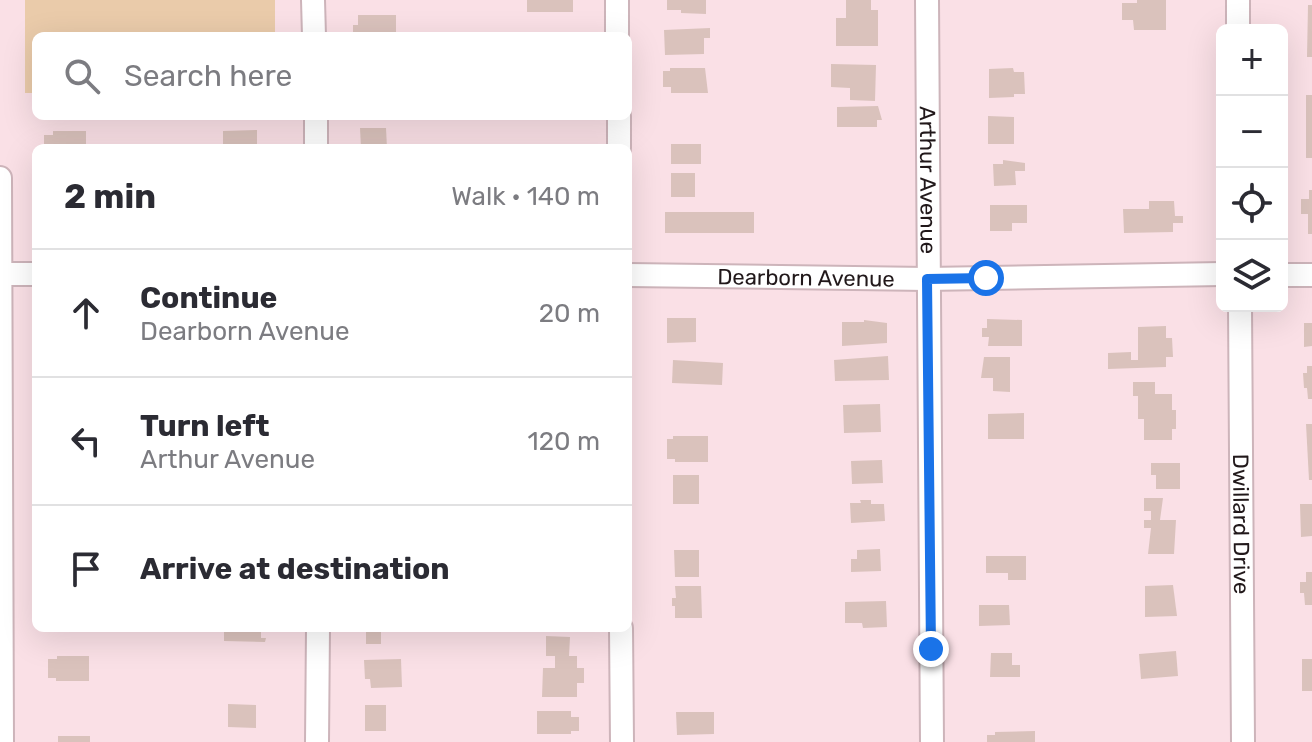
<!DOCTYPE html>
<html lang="en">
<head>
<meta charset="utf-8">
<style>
  :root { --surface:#fff; --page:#f7f7f7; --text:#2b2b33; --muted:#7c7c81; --line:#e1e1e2 }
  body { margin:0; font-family:Rubik,sans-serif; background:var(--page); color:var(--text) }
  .controls { position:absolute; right:24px; top:24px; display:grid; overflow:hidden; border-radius:12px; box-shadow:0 8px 32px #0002 }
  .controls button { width:72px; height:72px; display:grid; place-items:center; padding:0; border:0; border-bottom:2px solid var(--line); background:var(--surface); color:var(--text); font:40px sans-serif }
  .stop { position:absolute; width:24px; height:24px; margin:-18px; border:6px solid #1a73e8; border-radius:50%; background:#fff }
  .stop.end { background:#1a73e8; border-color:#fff; box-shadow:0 2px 8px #0008 }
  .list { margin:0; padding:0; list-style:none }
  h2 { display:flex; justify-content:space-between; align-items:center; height:104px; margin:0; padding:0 32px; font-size:34px }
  h2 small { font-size:26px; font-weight:400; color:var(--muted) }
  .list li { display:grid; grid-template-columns:52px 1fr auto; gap:24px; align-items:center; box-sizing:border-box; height:128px; padding:0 32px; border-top:2px solid var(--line) }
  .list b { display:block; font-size:30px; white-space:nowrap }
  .list p { margin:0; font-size:26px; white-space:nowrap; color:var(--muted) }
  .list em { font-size:26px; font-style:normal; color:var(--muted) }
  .icon { flex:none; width:44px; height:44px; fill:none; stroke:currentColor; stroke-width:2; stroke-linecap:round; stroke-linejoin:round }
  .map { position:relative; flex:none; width:1312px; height:742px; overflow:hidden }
  .search { position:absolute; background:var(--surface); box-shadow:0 8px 32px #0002; left:32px; top:32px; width:600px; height:88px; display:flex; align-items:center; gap:20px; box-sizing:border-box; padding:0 28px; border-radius:12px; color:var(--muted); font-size:30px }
  .panel { position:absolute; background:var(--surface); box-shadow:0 8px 32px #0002; left:32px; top:144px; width:600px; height:488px; border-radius:12px }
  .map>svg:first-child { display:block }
  .green { fill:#eacbaa }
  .building { fill:#dac2bc }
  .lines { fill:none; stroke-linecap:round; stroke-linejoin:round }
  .minor-casing { stroke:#cdb4ba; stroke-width:26 }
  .minor { stroke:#fff; stroke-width:22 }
  .route { stroke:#1a73e8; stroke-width:10 }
  .labels { text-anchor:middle; stroke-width:7; stroke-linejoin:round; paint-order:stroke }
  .street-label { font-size:22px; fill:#21181a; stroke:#fff }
</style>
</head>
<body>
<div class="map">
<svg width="1312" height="742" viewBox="0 0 1312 742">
  <rect width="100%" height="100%" fill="#fae0e6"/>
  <path class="green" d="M25,0H275V36H36V93H25Z"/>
  <g class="building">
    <rect x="527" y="0" width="46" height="12"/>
    <path d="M667,0H706V14L681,13V10H667Z"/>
    <path d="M846,0H871V10H878V46H836V18H846Z"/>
    <path d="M1137,0H1166V30H1134L1133,20H1122V3H1137Z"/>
    <path d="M1308,5H1312V57H1307Z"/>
    <path d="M358,15H396V36H353V25H358Z"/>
    <path d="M710,28V38H704V54L665,55L664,30Z"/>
    <path d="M831,64L876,65L875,101L850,100V88L831,87Z"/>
    <path d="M670,68H705L708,93H671V87H663V71H670Z"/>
    <path d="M1013,68L1014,72H1024L1025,94H1014V97L989,98V69Z"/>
    <rect x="1306" y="95" width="6" height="63"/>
    <path d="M878,106L882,120H877V127H837V107Z"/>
    <path d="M988,116L1014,117V144H988Z"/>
    <path d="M360,128H386L387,148H361Z"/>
    <path d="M257,130V148H223V131Z"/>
    <path d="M53,131H86V148H44V135H53Z"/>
    <rect x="671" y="144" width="30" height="20"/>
    <path d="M1003,160L1025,163V171H1015L1016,185L994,186L993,164H1003Z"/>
    <rect x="671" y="173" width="24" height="24"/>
    <path d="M1309,190H1312V234H1308V214H1301V199H1309Z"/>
    <path d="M1149,201H1174L1175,216H1183V223H1173V232L1124,233L1123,209H1149Z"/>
    <path d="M990,205H1027V223H1012V231H990Z"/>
    <rect x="665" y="212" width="89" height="21"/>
    <path d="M667,318H696V342L667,343Z"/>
    <path d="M987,319L1022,320V346H988L989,337H982V328H987Z"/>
    <path d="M864,320L887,323V343L842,346V322H864Z"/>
    <path d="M1304,323H1312V346L1304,347Z"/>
    <path d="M1166,326V338H1172L1173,357H1166V367L1108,369V353L1131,352V360H1138V327Z"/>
    <path d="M888,356L889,380L835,381L834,360Z"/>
    <path d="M984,357H1010V392L993,391V378H981Z"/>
    <path d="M673,360L723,363L722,385L672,383Z"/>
    <path d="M1307,366H1312V399H1308L1307,388H1304L1303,373H1307Z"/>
    <path d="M1133,382H1155V394H1172V410H1176V429H1172V440H1144V419H1138V396H1133Z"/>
    <path d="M880,404L881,432L844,433L843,405Z"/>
    <path d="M1024,413V439H988V414Z"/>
    <path d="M1306,424H1312V480H1309Z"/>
    <path d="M673,436H708V462H675V459H667V439H673Z"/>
    <path d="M882,460L883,483L852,484L851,461Z"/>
    <path d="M1151,463H1180V489H1156V475H1151Z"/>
    <rect x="673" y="475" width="26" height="29"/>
    <path d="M1144,498H1163L1160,520H1176L1174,554H1148L1151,528H1144V520H1151V511H1144Z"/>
    <path d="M860,500H871V504H884L885,521L851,523L850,503H861Z"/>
    <path d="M1300,504H1312V536L1301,537Z"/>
    <path d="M880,549L881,571L851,572V559H857V550Z"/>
    <path d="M674,550H699V577H675Z"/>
    <path d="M986,556H1026V580H1008V573H986Z"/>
    <path d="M1306,572H1312V605H1305L1304,593H1300V582H1306Z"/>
    <path d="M1173,585L1177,616L1145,617V586Z"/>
    <path d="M675,586H701L702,618H675V606H672V598H676Z"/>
    <path d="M886,601L887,627L863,628L862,623H845V602Z"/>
    <path d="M979,605H1009L1010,625L979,626Z"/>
    <path d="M224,628H261V638H266L265,642L224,641Z"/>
    <rect x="366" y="628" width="15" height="16"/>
    <path d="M546,636L570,637L569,656H577V668H584V683H577V697H542L543,668H555V656H546Z"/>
    <path d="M1176,651L1178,676L1141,679L1139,654Z"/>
    <path d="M991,653H1012V665H1020V677H990Z"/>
    <path d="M57,656H89V681H56V678H48V659H57Z"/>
    <path d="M401,659L402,687L371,688L370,679H365L364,660Z"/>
    <rect x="1302" y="659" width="10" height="32"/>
    <path d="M228,704L256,705V728L228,727Z"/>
    <rect x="365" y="705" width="21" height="26"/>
    <path d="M537,711H571V717H579V731H571V734H537Z"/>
    <path d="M676,712H714V734L677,735Z"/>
    <path d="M1035,731V742H987V735H995V732Z"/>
    <rect x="58" y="736" width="32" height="6"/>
  </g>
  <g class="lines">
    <defs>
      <g id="minor">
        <path d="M313,0L314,36"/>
        <path d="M617,0V36"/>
        <path id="s1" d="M927,0L932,742"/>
        <path d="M1238,0V30"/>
        <path d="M316,116V148"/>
        <path d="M619,116V148"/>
        <path d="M0,178L2,742"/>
        <path d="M0,274H36"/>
        <path id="s2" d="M628,275L927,279L1222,274"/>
        <path d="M1282,275H1312"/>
        <path id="s3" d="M1240,306L1243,742"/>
        <path d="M621,628L622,742"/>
        <path d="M317,742L318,628"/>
      </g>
    </defs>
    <use href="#minor" class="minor-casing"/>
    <use href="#minor" class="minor"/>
  </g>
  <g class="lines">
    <path class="route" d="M931,649L927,279L986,278"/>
  </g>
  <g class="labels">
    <g class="street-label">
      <text dy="8" stroke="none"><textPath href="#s1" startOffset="180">Arthur Avenue</textPath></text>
      <text dy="8" stroke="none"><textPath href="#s2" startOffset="178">Dearborn Avenue</textPath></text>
      <text dy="8" stroke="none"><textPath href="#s3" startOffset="218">Dwillard Drive</textPath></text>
    </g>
  </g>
</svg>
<div class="controls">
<button>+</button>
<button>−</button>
<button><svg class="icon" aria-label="locate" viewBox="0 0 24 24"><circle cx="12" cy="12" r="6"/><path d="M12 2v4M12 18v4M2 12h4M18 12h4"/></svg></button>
<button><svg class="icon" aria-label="layers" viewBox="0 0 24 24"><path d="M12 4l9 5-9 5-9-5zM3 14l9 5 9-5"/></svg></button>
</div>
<div class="stop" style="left:986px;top:278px"></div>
<div class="stop end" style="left:931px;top:649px"></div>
<div class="search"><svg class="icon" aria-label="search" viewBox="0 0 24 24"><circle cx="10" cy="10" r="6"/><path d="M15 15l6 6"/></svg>Search here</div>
<section class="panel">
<h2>2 min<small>Walk · 140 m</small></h2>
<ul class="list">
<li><svg class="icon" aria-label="ahead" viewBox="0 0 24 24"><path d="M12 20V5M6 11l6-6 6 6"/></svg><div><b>Continue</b><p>Dearborn Avenue</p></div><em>20 m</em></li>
<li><svg class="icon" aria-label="left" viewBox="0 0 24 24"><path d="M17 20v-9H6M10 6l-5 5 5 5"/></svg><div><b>Turn left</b><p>Arthur Avenue</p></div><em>120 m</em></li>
<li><svg class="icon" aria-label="arrive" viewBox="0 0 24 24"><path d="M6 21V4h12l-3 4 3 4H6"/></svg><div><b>Arrive at destination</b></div></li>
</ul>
</section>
</div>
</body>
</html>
